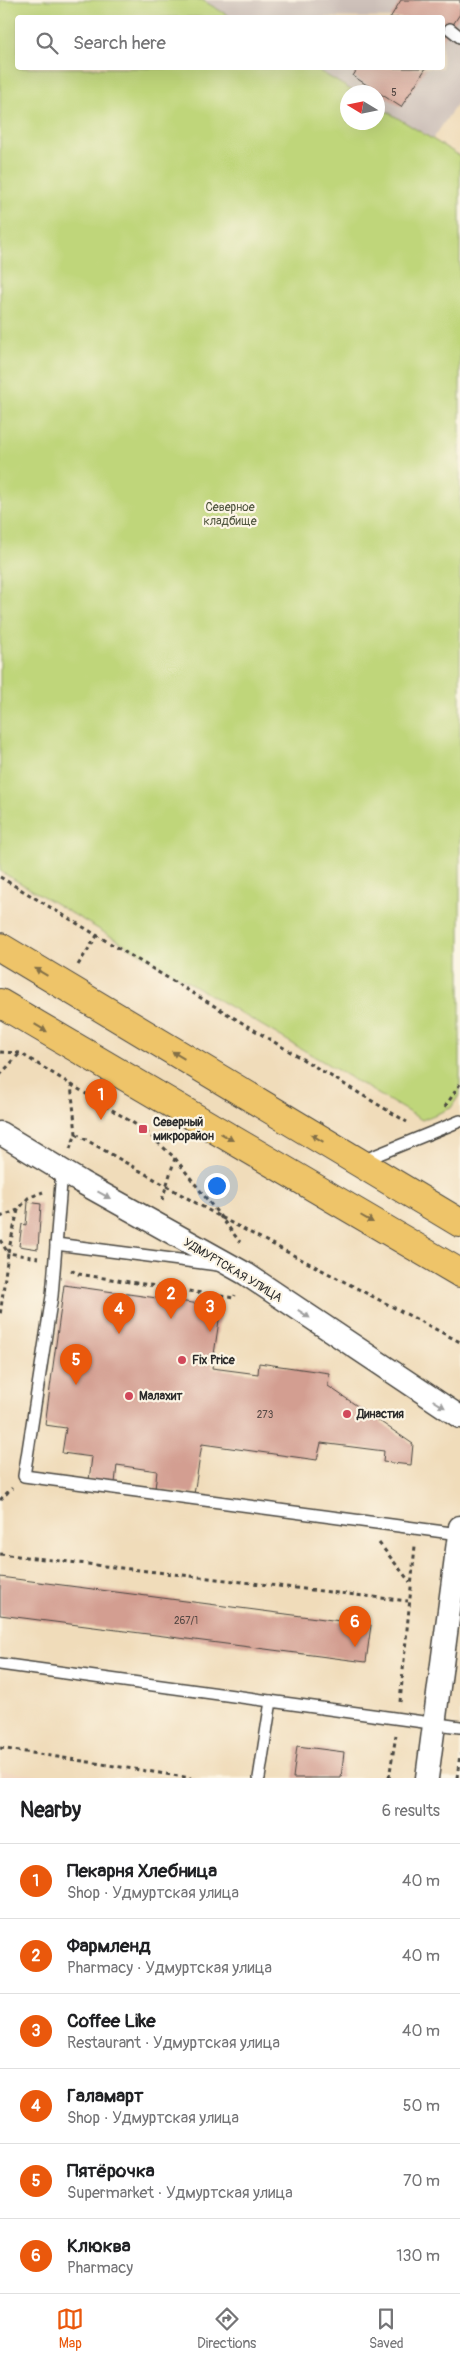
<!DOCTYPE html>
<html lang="en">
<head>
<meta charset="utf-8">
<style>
  :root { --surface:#fff; --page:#f6f6f6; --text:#202124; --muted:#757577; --line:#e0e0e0; --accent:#ea580c }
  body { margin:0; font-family:Pangolin,sans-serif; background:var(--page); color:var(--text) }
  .compass { position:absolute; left:340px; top:85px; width:45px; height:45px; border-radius:50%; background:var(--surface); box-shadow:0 5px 20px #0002; rotate:280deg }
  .you { position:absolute; left:216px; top:1185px; width:18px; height:18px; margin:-12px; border:4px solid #fff; border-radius:50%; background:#1a73e8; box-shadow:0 0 0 8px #1a73e833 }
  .badge { display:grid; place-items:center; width:32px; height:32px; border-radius:50%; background:var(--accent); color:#fff; font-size:16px; font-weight:700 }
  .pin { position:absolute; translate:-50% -41px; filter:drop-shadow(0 1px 2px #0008) }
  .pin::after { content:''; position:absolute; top:26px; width:18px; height:15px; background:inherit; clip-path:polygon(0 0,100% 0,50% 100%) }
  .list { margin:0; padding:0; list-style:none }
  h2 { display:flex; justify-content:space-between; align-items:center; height:65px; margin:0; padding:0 20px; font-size:21px }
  h2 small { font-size:16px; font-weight:400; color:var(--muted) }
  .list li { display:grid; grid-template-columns:32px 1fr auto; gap:15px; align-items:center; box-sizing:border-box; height:75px; padding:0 20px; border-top:1px solid var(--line) }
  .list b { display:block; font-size:19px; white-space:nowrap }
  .list p { margin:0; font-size:16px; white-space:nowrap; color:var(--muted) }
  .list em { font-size:16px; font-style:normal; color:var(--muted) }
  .icon { flex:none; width:28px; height:28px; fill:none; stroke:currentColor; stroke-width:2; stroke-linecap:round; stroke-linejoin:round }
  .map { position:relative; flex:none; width:460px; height:1778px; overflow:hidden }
  .search { position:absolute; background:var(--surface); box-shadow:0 5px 20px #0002; left:15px; right:15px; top:15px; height:55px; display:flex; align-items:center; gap:12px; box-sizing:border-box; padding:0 18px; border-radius:5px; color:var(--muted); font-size:19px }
  .sheet { height:515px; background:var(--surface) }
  nav { display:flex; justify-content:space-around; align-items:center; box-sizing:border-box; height:70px; border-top:1px solid var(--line); background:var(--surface); font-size:14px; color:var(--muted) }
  nav a { display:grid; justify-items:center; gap:2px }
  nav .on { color:var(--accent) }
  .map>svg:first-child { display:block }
  .built { fill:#f1d5bd }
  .industrial { fill:#cec1ba }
  .green { fill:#bfd67a; stroke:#758052 }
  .building { fill:#d39e91 }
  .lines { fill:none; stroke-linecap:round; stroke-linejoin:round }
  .lane-casing { stroke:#494640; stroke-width:14 }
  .street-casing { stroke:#494640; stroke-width:25 }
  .primary-casing { stroke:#494640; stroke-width:30 }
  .path { stroke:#494640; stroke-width:3; stroke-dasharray:4 4; stroke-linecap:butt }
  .lane { stroke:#fff; stroke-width:11 }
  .street { stroke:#fff; stroke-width:22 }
  .primary { stroke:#eec469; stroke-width:28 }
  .oneway { fill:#837047 }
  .oneway2 { fill:#a0a0a0 }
  .poi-dot { fill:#d1495b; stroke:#fcf5e5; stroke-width:2 }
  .labels { text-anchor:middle; stroke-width:4.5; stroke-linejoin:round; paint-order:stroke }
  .number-label { font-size:10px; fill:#554844 }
  .park-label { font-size:12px; fill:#50563f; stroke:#fcf5e5 }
  .poi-label { font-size:12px; font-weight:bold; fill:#2b2b2b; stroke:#fcf5e5; text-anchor:start }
  .street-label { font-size:12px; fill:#2b2b2b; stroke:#fcf5e5 }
</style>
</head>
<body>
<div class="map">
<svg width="460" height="1778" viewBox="0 0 460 1778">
  <rect width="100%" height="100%" fill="#fcf5e5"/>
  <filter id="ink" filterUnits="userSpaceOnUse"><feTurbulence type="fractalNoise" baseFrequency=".02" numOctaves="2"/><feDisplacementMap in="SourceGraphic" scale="10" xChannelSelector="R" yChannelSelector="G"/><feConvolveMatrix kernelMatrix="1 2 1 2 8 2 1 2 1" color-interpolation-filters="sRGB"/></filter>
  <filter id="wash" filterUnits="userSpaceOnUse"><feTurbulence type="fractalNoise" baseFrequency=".0096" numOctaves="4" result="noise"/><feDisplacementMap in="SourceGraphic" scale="20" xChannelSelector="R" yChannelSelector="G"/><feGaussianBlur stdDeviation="1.12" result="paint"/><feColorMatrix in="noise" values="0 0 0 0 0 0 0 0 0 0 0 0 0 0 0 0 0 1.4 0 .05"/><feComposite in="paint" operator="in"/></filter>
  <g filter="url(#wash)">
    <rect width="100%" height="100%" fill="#f0dcba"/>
    <path class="built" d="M0,1771L65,1778H0Z"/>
    <path class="industrial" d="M202,0H460V99L433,139L378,106V92H355L314,68H442V18L231,17Z"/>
    <path class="green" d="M0,0H202L231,17L18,18V68H314L355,92H348V122H378V106L460,156V1094L451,1108L422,1120L0,871Z"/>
    <g id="blocks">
      <g class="building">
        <path d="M401,0H460V14L442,41V18H390Z"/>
        <path d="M358,68H426L401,107L353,76Z"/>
        <path d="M28,1202L41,1204L38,1249L19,1246L22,1224L26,1225Z"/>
        <path d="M64,1285L221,1307L212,1368L258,1374L259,1363L329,1373L328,1386L413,1444L411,1465L383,1462L384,1451L321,1443L317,1460L202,1444L194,1494L155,1489L157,1471L117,1465L115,1483L89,1480L92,1457L62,1453L66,1428L45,1425Z"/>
        <path d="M0,1577L371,1625L366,1662L0,1615Z"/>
        <path d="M297,1746L344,1752L341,1778H293Z"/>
      </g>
    </g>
  </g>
  <g filter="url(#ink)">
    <use href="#blocks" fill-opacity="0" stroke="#494640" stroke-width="1"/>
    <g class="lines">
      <defs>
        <g id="lane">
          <path d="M450,29L460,37"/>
          <path d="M362,1161L460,1121"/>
          <path d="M62,1171L52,1296L24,1476L459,1534"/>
          <path d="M56,1244L218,1265"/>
          <path d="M0,1664L460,1727"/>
          <path d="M259,1778L271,1701"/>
        </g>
        <g id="street">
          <path d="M0,1133L81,1182L246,1274L460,1417"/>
          <path d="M427,1778L460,1527"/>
        </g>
        <g id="primary">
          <path d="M0,947L460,1223"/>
          <path d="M0,1003L460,1273"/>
        </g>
      </defs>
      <use href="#lane" class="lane-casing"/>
      <use href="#street" class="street-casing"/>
      <use href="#primary" class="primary-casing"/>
      <g class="path">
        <path d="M0,877L407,1122"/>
        <path d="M78,965L98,934"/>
        <path d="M0,1052L20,1053L143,1129L175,1158L240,1242"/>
        <path d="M0,1075L21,1052"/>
        <path d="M445,1107L460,1084"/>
        <path d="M76,1134L222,1218L460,1342"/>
        <path d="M70,1149L76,1134L71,1084"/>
        <path d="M162,1200L175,1158"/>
        <path d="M18,1210L8,1253L38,1258"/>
        <path d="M0,1217L18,1210L28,1198L43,1192"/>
        <path d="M0,1240L8,1253L0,1316"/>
        <path d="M71,1270L78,1274L234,1298L235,1295"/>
        <path d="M0,1500L12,1488"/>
        <path d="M379,1543L410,1582"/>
        <path d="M0,1554L408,1601"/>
        <path d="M400,1702L415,1546"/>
        <path d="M0,1748L191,1778"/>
        <path d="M389,1778L396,1735"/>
        <path d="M457,1778L460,1754"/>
      </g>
      <use href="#lane" class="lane"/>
      <use href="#street" class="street"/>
      <use href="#primary" class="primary"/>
    </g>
    <defs><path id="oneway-solid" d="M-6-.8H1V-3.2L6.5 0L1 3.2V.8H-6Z" transform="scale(1.25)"/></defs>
    <g class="oneway">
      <use href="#oneway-solid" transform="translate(41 972) rotate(-149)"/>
      <use href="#oneway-solid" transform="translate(41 1028) rotate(31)"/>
      <use href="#oneway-solid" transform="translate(178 1055) rotate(-149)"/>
      <use href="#oneway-solid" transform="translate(227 1137) rotate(30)"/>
      <use href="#oneway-solid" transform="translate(317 1138) rotate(-149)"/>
      <use href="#oneway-solid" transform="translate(367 1219) rotate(30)"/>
    </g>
    <g class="oneway2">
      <use href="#oneway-solid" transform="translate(104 1195) rotate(29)"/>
      <use href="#oneway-solid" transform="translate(304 1314) rotate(34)"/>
      <use href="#oneway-solid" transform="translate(439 1404) rotate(32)"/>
    </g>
  </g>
  <g class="poi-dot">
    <rect x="138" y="1124" width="10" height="10" rx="2.5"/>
    <circle cx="182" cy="1360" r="5"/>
    <circle cx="129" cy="1396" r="5"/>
    <circle cx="347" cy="1414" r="5"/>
  </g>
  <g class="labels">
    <g class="number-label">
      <text x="394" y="96">5</text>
      <text x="265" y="1418">273</text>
      <text x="186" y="1624">267/1</text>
    </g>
    <g class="park-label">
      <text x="230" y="511">Северное<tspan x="230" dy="14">кладбище</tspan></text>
    </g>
    <g class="poi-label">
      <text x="153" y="1126">Северный<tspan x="153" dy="14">микрорайон</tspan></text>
      <text x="192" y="1364">Fix Price</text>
      <text x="139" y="1400">Малахит</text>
      <text x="357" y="1418">Династия</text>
    </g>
    <g class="street-label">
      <text transform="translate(233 1270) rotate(31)" y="4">УДМУРТСКАЯ УЛИЦА</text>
    </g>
  </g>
</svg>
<svg class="compass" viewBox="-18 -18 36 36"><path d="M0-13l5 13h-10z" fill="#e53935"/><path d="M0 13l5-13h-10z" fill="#757577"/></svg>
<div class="you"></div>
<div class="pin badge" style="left:101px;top:1120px">1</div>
<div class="pin badge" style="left:171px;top:1319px">2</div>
<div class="pin badge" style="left:210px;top:1332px">3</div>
<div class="pin badge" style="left:119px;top:1334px">4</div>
<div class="pin badge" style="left:76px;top:1385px">5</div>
<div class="pin badge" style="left:355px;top:1647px">6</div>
<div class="search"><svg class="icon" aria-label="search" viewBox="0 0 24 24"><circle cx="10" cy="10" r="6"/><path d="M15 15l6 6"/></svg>Search here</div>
</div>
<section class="sheet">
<h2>Nearby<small>6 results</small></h2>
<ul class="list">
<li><span class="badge">1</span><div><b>Пекарня Хлебница</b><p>Shop · Удмуртская улица</p></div><em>40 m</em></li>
<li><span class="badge">2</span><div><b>Фармленд</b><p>Pharmacy · Удмуртская улица</p></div><em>40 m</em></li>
<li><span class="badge">3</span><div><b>Coffee Like</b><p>Restaurant · Удмуртская улица</p></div><em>40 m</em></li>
<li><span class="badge">4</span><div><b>Галамарт</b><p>Shop · Удмуртская улица</p></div><em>50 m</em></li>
<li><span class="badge">5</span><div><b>Пятёрочка</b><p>Supermarket · Удмуртская улица</p></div><em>70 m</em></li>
<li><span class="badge">6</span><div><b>Клюква</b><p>Pharmacy</p></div><em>130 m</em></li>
</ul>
</section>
<nav>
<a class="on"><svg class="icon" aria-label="map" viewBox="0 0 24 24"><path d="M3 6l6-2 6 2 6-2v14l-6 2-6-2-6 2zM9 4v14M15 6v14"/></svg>Map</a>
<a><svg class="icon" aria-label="directions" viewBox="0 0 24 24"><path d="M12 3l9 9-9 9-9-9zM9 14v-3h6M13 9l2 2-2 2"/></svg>Directions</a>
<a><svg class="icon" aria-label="saved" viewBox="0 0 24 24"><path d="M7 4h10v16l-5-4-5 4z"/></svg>Saved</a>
</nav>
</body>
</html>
